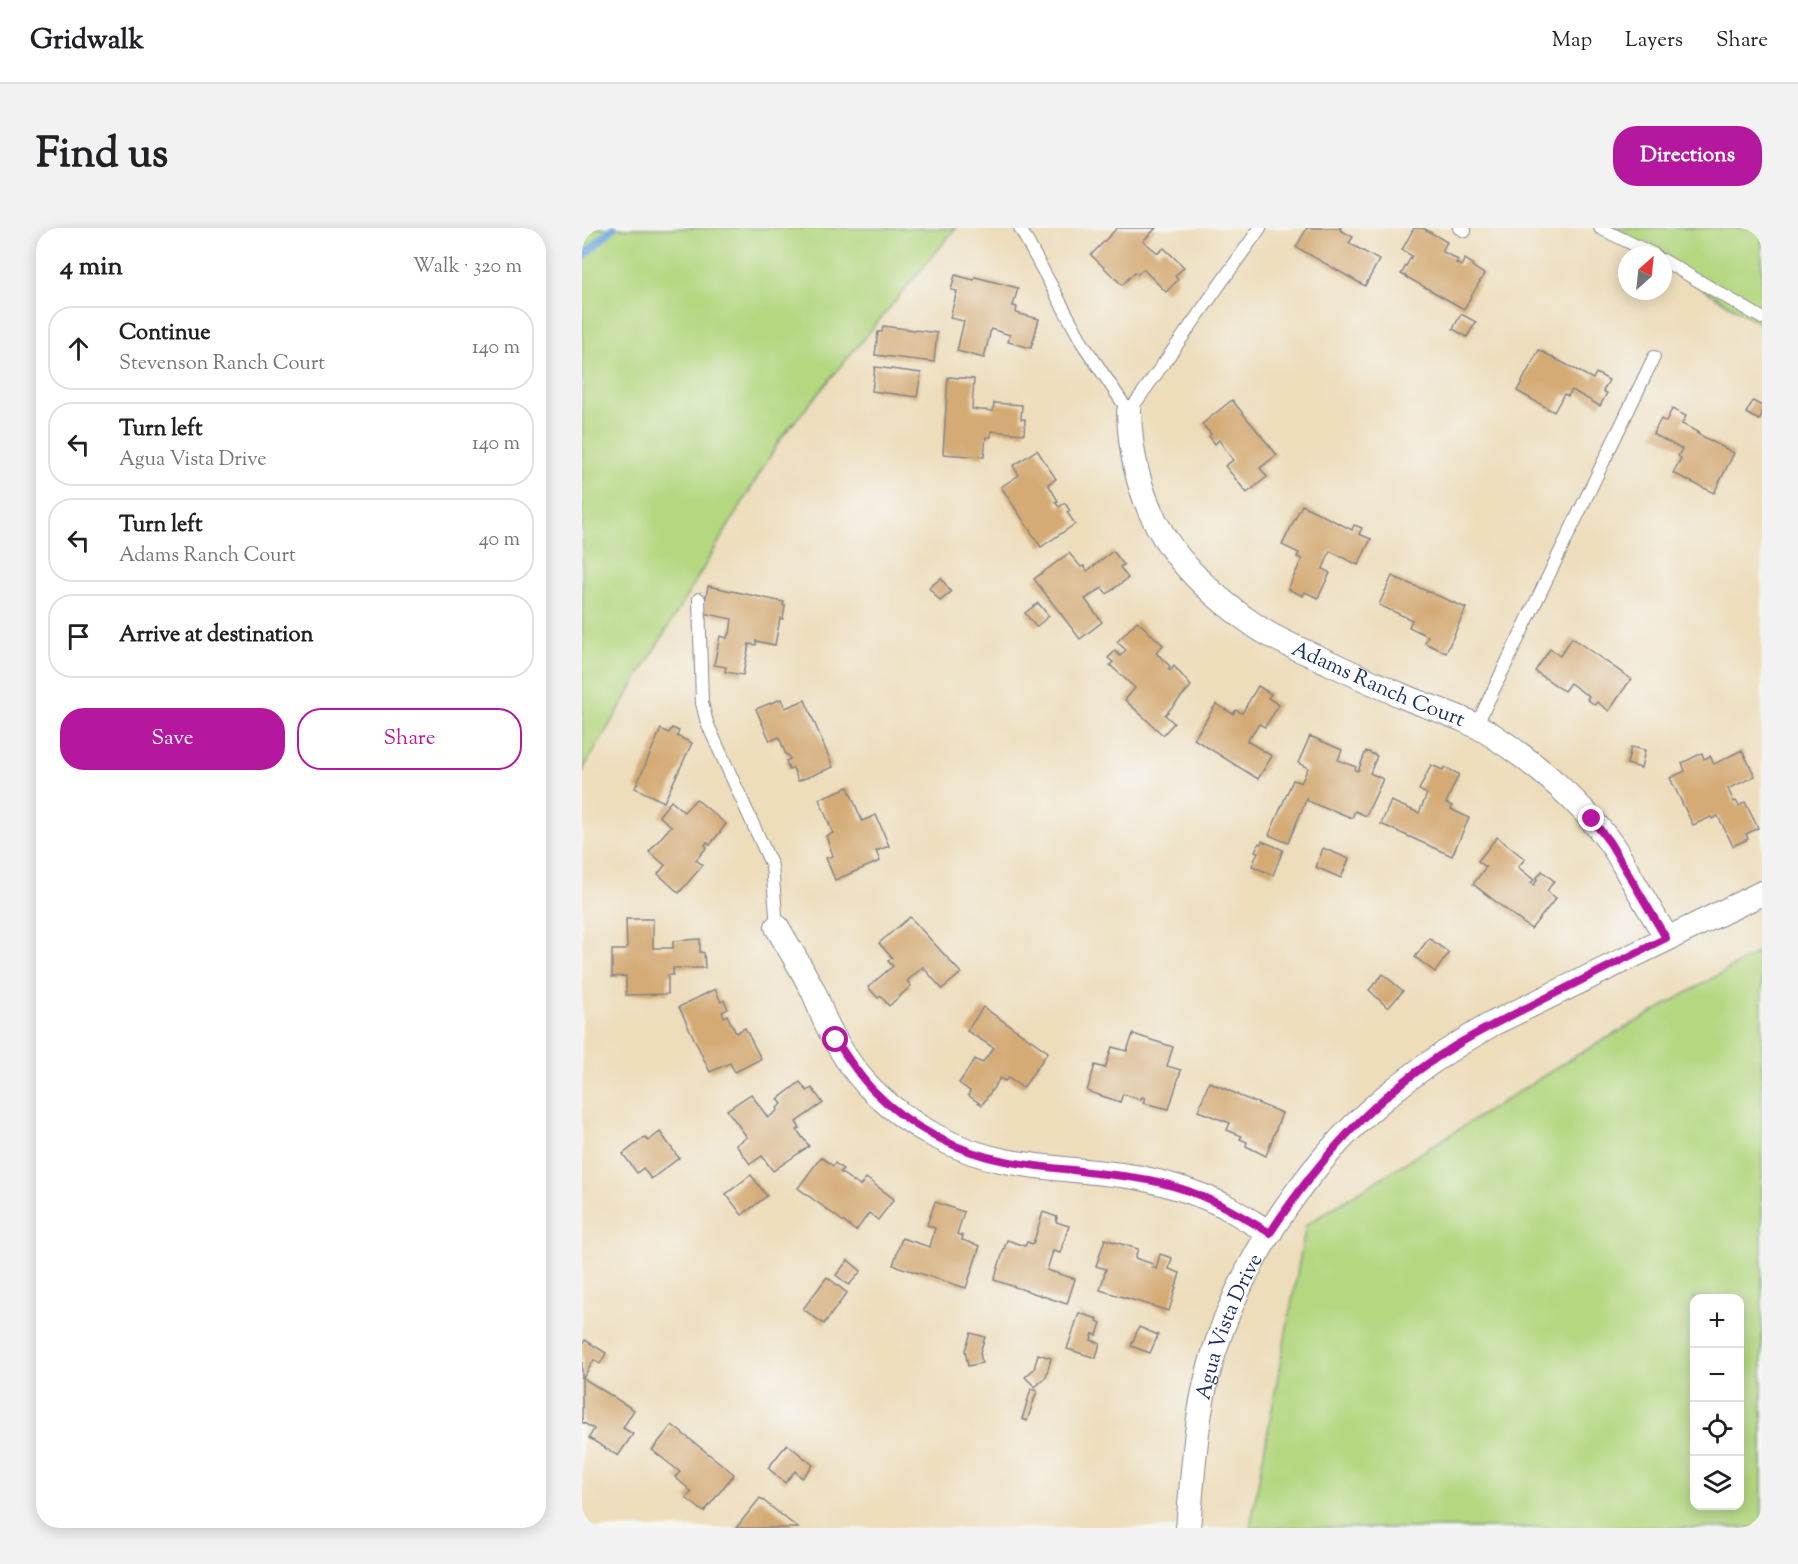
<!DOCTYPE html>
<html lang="en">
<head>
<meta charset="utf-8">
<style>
  :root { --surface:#fff; --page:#f2f2f2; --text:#202124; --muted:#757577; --line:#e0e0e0; --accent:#b5179e }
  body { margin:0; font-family:"Sorts Mill Goudy",serif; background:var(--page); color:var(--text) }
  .controls { position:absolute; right:18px; bottom:18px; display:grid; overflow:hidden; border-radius:12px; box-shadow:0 3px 15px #0003 }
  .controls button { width:54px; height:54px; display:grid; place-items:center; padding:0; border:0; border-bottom:2px solid var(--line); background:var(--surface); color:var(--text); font:30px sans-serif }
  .compass { position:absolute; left:1036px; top:18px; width:54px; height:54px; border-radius:50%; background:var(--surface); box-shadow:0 3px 15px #0003; rotate:27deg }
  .stop { position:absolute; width:18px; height:18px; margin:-14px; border:4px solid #b5179e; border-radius:50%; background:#fff }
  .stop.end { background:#b5179e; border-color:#fff; box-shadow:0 2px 6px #0008 }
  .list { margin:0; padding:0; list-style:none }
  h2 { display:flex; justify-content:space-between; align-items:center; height:78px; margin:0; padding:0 24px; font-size:26px }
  h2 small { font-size:20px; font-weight:400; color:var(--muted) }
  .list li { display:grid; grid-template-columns:39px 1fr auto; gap:18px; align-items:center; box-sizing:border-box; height:84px; margin:0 12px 12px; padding:0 12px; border:2px solid var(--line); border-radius:24px }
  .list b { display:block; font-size:22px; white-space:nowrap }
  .list p { margin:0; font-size:20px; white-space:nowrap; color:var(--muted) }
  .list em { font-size:20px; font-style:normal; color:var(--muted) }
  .actions { display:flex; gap:12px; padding:18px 24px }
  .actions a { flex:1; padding:14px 0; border:2px solid var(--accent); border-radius:24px; text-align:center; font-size:21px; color:var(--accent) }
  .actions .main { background:var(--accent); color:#fff }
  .icon { flex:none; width:33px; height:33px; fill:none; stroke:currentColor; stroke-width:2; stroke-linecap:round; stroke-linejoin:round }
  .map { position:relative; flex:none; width:1180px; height:1300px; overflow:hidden; border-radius:24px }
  header { display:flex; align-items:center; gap:36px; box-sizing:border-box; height:84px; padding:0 30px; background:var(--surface); border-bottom:2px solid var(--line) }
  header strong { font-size:28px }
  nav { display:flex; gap:33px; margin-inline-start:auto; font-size:21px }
  .intro { display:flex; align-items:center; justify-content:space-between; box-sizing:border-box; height:144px; padding:0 36px }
  h1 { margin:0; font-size:42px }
  .button { padding:15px 27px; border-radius:24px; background:var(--accent); color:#fff; font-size:21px; font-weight:700 }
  main { display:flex; gap:36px; padding:0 36px }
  aside { flex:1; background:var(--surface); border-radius:24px; box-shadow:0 3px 15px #0003 }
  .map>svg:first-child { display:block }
  .green { fill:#b4d780; stroke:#68836f; stroke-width:1.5; fill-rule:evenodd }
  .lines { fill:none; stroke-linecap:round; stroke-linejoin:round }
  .stream { stroke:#6ba5db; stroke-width:8 }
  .building { fill:#d4aa75 }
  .lane-casing { stroke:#84868c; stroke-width:14 }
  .street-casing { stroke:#84868c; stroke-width:26 }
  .lane { stroke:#fff; stroke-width:12 }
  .street { stroke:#fff; stroke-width:24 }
  .route { stroke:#b5179e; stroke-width:8 }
  .labels { text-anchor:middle; stroke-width:4.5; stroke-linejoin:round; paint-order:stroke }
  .street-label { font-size:21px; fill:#1b2f5e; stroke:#f6f6f2 }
</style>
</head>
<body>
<header>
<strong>Gridwalk</strong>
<nav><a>Map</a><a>Layers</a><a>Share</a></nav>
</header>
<div class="intro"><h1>Find us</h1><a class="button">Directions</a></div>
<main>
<aside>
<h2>4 min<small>Walk · 320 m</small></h2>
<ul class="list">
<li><svg class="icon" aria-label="ahead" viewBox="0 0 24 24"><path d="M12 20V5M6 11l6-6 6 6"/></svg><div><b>Continue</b><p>Stevenson Ranch Court</p></div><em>140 m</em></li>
<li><svg class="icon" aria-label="left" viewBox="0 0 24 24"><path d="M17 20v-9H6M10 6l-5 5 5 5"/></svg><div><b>Turn left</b><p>Agua Vista Drive</p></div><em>140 m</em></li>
<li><svg class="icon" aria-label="left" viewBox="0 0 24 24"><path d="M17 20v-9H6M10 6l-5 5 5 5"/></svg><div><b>Turn left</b><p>Adams Ranch Court</p></div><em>40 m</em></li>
<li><svg class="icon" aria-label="arrive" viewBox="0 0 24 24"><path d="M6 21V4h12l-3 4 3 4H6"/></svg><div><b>Arrive at destination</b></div></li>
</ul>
<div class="actions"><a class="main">Save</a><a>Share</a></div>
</aside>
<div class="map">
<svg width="1180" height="1300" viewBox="0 0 1180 1300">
  <rect width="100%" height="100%" fill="#f6f6f2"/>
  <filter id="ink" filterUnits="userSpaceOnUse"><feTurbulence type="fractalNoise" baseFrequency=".0167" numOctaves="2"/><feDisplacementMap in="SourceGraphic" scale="12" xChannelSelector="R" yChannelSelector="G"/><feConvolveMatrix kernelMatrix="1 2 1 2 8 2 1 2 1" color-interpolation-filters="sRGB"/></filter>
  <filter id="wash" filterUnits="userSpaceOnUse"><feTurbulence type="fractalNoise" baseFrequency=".008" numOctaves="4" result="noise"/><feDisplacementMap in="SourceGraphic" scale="24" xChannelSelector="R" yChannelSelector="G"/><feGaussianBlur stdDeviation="1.35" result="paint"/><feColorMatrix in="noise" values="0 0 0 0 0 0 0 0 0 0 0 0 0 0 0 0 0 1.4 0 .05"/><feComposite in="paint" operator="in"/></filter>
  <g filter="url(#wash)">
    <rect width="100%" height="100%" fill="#edddbb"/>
    <g class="green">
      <path d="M0,0H374L199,210L3,538L0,546Z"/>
      <path d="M1021,0H1180V97L1081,37V27H1065Z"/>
      <path d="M1180,722V1300H668L724,997L987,832ZM1158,1070V1278H1112V1070Z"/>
    </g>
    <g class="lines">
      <path class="stream" d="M0,29L31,0"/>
    </g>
    <g id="blocks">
      <g class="building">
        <path d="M535,0H574L561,13L576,25L582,20L602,39L593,48L596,52L584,64L561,41L556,46L553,44L540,57L509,27Z"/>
        <path d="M725,0H759L758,2L771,9L767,15L797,32L783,58L714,19Z"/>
        <path d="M832,0H841L865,14L860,23L876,32L874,35L879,38L883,31L891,36L890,38L902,46L882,81L819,46L830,28L820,22Z"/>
        <path d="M373,47L392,52L393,49L436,60L431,78L435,79L434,85L457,91L449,120L426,114L428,107L409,101L402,130L375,123L382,93L368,90L375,63L369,62Z"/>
        <path d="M879,86L894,94L885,109L871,101Z"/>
        <path d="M301,98L355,105L352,134L293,127L296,104H300Z"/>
        <path d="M957,122L1011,151L1014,145L1027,152L1021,163L1025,165L1018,178L990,162L986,168L982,166L972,184L935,163Z"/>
        <path d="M293,139L339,145L335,169L290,163Z"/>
        <path d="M366,149L392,151L390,181L411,183L412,175L440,177L439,191H443L442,206L409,203V209H404L402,229L361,226Z"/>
        <path d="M650,172L695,227L678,240L685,249L665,265L643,238L651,232L637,212L633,216L627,208L629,206L620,196Z"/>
        <path d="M1171,173L1180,178V188L1177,192L1164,185Z"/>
        <path d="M1090,181L1104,188L1100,196L1117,205H1114L1152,225L1132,265L1091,245L1099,230L1096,228L1100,221L1071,206L1079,191L1084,194Z"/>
        <path d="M455,222L474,251L466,256L476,273L473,274L477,279L483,275L488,283L485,284L493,296L459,319L419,259L437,247L431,238Z"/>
        <path d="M720,277L770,302L772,297L780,300L777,306L789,311L776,337L748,323L741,341L748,345L736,370L723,364L721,368L706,361L720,331L715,329L717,325L700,317Z"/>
        <path d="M531,323L542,337L538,339L546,350L525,366L520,360L503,371L520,394L498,411L452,351L487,325L499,339L502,338L505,343Z"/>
        <path d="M810,348L884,380L864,425L843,415L846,408L827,399L830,392L797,377Z"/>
        <path d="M359,350L369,364L358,373L347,360Z"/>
        <path d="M126,358L202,374L201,377L203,378L201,391L198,390L193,417L174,413V417L167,416L161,447L143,444L144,439L132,437L138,408L145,410L146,406H148L150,391L121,385Z"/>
        <path d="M456,375L467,388L454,399L443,385Z"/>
        <path d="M555,393L581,417L574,425L588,438L586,441L588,443L592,438L609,458L583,487L592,495L581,507L543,472L553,460L528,437L531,434L526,430L533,423L538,428L544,422L535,414Z"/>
        <path d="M990,410L1049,451L1027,483L1015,474L1013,477L1005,471L1007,468L1004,465L1003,466L988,455L982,463L953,443L968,421L978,428Z"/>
        <path d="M676,458L689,466L686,470L697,477L683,499L677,496L665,513L690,528L676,551L612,511L634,476L651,486L654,482L660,485Z"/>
        <path d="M199,471L203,480L223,472L251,539L216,553L211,540L207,542L204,533L208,531L206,527H204L197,509L188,513L174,481Z"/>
        <path d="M90,500L97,503L95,508L110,515L82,574L53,560L79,501L87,505Z"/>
        <path d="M728,508L760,522L756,532L774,539L773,542L776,543L784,523L795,528L788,545L801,551L784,588L773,583L770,590L748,581L747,582L726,573L725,570L706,615L687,607L711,552L719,555L726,540L716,535Z"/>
        <path d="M1049,519L1063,522L1059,540L1045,536Z"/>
        <path d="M1160,522L1173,548L1146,561L1152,574L1154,573L1157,578L1163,574L1176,600L1164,606L1166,611L1151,618L1136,588L1130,591L1129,589L1111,597L1088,550L1103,543L1100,535L1120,525L1122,531L1128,528L1132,536Z"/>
        <path d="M849,537L861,542L862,539L877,546L864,575L870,578L869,581L887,590L870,628L799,596L809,573L837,585L845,566L837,562Z"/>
        <path d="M266,559L280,593L294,587L307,618L294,623L298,633L253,652L244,630L251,628L244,608L251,605L237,571Z"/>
        <path d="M114,571L144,596L128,617L125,614L123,617L125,619L114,632L121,637L97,665L76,646L83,637L67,624L89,598L77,588L89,573L102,584Z"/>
        <path d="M915,609L943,631L936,639L952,652L949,655L952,657L955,652L954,651L960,643L972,653L965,663L974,670L949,701L891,656L904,639L896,633Z"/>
        <path d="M680,613L701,622L691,647L670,638L676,624L673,623L677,615L679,616Z"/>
        <path d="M741,620L767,631L759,650L734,639Z"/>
        <path d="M328,689L379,745L360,761L341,739L325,753L329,758L307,778L299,768L296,770L286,759L311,738L306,733L310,730L297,715Z"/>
        <path d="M44,691H71V720H91V713L118,711V724L122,725L123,740H91V747H86V766L44,767V748L30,749V722H43L45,720Z"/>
        <path d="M847,710L867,725L853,744L833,729Z"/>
        <path d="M801,746L821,763L806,780L787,762Z"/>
        <path d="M133,761L139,774L142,772L146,781L140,784L142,789L145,787L154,805L163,800L179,831L153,844L148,835L128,844L97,779Z"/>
        <path d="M401,779L466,824L441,860L426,850L423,853L418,850L400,877L386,867L388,863L377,855L393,831L400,835L412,820L385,803Z"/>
        <path d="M551,806L591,819L585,838L599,842L587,881L561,875L563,870L560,869L559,872L541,866L538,874L505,863L513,837L523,840L530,819L545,823Z"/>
        <path d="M218,854L225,863L230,860L241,875L214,894L218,900L215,902L227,918L191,943L180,928L168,936L154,917L165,909L145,882L169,866L186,890L196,882L195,880L200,876L196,871Z"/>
        <path d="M627,854L655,866V867L700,885L684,928L664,918L665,914L658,911L660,908L645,902L648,895L616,883Z"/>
        <path d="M78,904L97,930L69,951L61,940L55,945L41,926L63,909L66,913Z"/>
        <path d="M239,929L251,938L253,935L261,941L258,944L278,958L284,950L312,971L296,992L287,985L274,1003L216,960Z"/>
        <path d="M169,947L185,968L160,987L144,966Z"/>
        <path d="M353,974L382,984L375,1006L381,1008L380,1012L398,1018L384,1060L311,1037L320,1010L348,1019L353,1000L345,997Z"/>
        <path d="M461,984L475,989L474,994L487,998L478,1025L471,1023L465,1042L493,1051L485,1076L412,1052L425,1012L443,1018L445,1014L451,1016Z"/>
        <path d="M523,1011L556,1021L553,1030L571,1036L570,1039L574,1041L578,1026L590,1030L587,1041L598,1045L587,1083L518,1062L524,1041L514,1038Z"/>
        <path d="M266,1032L279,1043L267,1057L254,1047Z"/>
        <path d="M245,1049L265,1065L242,1096L221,1081Z"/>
        <path d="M497,1085L516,1091L515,1093L519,1095L515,1107L511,1106L509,1112L518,1115L514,1130L485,1121Z"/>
        <path d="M557,1099L576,1107L568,1125L549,1118Z"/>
        <path d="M389,1105L403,1109L398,1124L400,1135L386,1138L383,1122Z"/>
        <path d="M3,1112L24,1125L18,1136L12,1132L1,1150L52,1182L41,1200L51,1206L36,1228L7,1210L12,1201L0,1194V1117Z"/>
        <path d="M456,1126L469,1130L464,1149L453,1159L443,1149L452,1141Z"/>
        <path d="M449,1161L455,1163L445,1193L440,1191Z"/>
        <path d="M90,1197L152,1246L122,1284L104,1270L110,1264L93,1249L98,1244L70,1222Z"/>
        <path d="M205,1216L231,1237L220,1250L213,1243L203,1255L186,1240Z"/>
        <path d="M178,1270L216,1300H154Z"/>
      </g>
    </g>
  </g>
  <g filter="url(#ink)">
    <use href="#blocks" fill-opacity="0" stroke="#84868c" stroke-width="1.5"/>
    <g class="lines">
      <defs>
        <g id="lane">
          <path d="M438,0L501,116L547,184L678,0"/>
          <path d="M877,0L883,3"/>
          <path d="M1018,0L1073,27"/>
          <path d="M1081,32L1180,90"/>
          <path d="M117,371L120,475L125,495L190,638L195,699"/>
          <path d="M894,498L1072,129"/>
        </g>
        <g id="street">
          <path id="s1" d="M547,184C550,284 594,344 675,399C697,414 724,424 748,435C773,447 798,458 823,469C851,481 885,490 910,507C954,536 995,570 1027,613C1035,623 1041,636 1048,648C1060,668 1072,689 1085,710"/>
          <path d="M195,699C208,722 222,744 233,767C236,774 238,781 241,788C253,815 271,843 292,864C328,898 375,924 423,933C468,942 514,942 559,950C587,956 616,965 641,977C657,986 673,996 688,1005"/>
          <path id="s2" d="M606,1300C611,1247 613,1194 627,1142C653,1042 722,938 801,871C835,842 872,818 910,796L1180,665"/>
        </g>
      </defs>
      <use href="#lane" class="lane-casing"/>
      <use href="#street" class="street-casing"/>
      <use href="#lane" class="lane"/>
      <use href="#street" class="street"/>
    </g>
  </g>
  <g class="lines" filter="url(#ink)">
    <path class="route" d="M254,812C265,829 277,848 292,863C326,898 375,924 423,933C445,937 468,940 491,942C525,947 561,948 594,959C628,969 658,987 688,1005C737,931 795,865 873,818C900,801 929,788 958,773C1000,752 1042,731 1084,710L1028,615L1010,591"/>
  </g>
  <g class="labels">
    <g class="street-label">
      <text dy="7" stroke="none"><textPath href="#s1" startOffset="396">Adams Ranch Court</textPath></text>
      <text dy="7" stroke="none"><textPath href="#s2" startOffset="207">Agua Vista Drive</textPath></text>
    </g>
  </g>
</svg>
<div class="controls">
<button>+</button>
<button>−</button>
<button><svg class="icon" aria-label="locate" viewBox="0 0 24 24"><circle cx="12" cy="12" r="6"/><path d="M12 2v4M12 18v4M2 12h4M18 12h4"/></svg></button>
<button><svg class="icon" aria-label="layers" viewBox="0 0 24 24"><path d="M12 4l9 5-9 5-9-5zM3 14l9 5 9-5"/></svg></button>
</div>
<svg class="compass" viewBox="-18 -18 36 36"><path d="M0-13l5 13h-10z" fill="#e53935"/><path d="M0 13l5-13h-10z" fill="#757577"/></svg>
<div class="stop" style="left:254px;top:812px"></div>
<div class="stop end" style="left:1010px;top:591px"></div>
</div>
</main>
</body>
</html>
